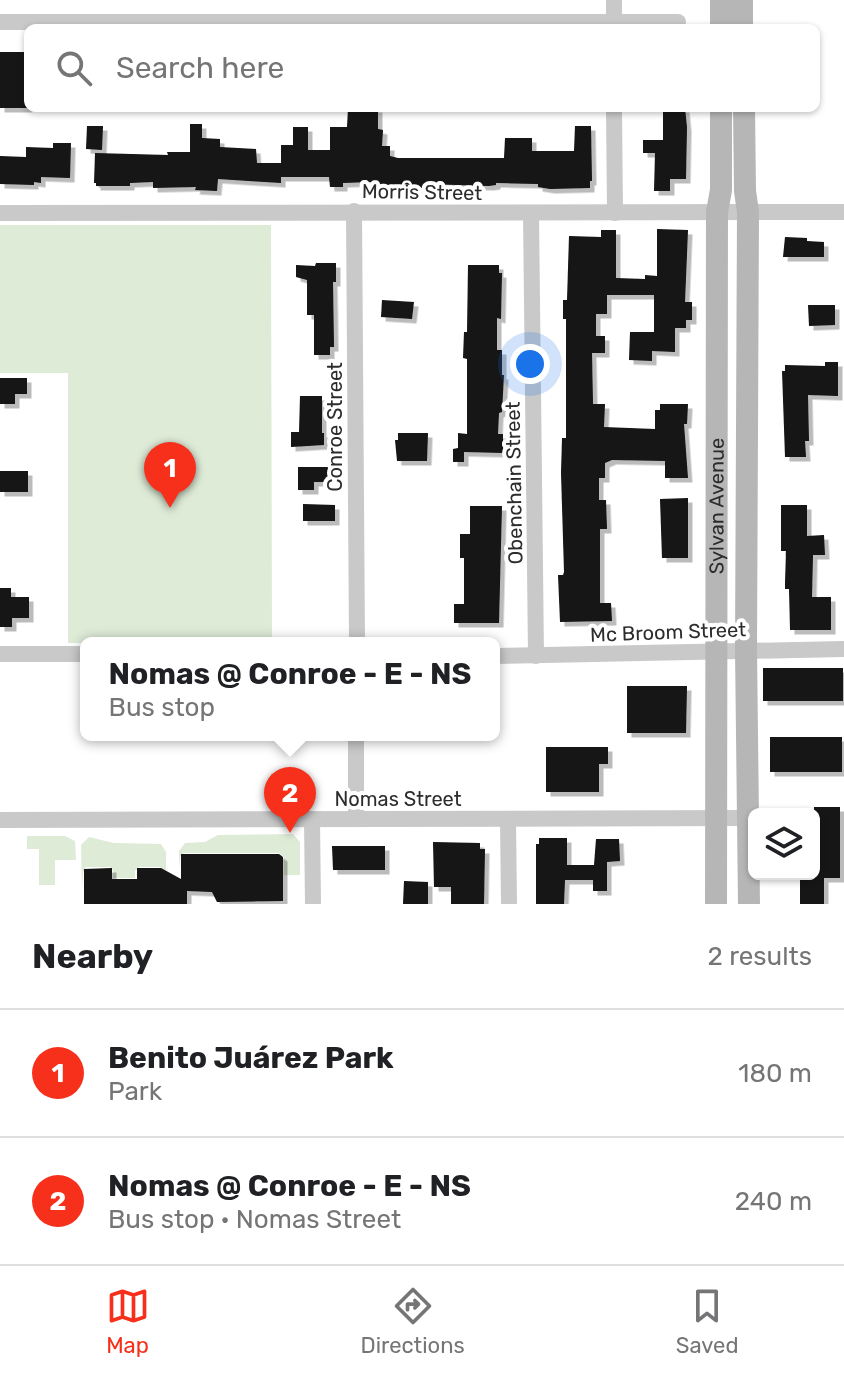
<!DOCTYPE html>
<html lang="en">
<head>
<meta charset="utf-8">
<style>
  :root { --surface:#fff; --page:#f6f6f6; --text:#202124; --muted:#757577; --line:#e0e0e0; --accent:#f6301a }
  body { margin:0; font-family:Rubik,sans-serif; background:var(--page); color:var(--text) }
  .controls { position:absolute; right:24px; bottom:24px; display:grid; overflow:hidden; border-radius:12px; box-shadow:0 2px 6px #0004 }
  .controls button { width:72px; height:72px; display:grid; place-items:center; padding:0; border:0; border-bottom:2px solid var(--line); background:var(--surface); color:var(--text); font:40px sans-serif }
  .you { position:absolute; left:530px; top:364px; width:28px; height:28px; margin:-20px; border:6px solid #fff; border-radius:50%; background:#1a73e8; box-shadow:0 0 0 12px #1a73e833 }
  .badge { display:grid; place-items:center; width:52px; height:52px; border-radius:50%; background:var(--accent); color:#fff; font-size:26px; font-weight:700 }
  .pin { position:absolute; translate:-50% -66px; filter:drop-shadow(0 2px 4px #0008) }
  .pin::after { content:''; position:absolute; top:42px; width:28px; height:24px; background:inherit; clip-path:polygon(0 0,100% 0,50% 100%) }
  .popup { position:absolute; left:80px; top:637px; width:420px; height:104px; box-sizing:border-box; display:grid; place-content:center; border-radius:12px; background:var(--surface); filter:drop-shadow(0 2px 6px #0005); font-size:26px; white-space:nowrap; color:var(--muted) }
  .popup b { font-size:30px; color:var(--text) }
  .popup::after { content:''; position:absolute; left:50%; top:100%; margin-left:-16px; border:16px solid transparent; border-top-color:var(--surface) }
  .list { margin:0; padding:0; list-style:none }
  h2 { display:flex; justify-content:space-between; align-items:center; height:104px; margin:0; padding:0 32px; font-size:34px }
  h2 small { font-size:26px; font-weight:400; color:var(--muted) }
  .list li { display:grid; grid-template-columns:52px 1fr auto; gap:24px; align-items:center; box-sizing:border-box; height:128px; padding:0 32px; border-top:2px solid var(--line) }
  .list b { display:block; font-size:30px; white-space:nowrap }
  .list p { margin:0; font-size:26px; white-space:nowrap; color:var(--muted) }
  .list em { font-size:26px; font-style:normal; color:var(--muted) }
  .icon { flex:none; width:44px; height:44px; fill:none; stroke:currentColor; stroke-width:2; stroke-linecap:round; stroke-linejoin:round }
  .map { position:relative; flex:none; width:844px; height:904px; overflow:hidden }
  .search { position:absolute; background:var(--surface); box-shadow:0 2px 6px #0004; left:24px; right:24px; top:24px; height:88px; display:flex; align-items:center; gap:20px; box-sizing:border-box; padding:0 28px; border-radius:12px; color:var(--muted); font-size:30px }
  .sheet { height:360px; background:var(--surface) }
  nav { display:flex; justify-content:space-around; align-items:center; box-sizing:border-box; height:112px; border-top:2px solid var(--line); background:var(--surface); font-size:22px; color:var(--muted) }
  nav a { display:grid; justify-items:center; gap:4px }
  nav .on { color:var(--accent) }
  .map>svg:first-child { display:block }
  .green { fill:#deebd7 }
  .building { fill:#131313; filter:url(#shadow) }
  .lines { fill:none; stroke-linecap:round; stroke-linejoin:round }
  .street { stroke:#c9c9c9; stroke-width:16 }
  .secondary { stroke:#b6b6b6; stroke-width:22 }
  .labels { text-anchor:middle; stroke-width:8; stroke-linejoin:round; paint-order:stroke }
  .street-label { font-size:20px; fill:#2c2c2c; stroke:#fff }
</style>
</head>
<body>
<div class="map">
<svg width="844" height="904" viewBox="0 0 844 904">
  <defs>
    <filter id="shadow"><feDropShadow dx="4.5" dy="4.5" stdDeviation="0" flood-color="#0004"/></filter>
  </defs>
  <rect width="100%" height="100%" fill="#fff"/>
  <g class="green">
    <path d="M0,225H271L272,643H68V373H0Z"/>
    <path d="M293,834L300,842V875H284V857L279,853H184L180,857L179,870V851L185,843L205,842L218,835Z"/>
    <path d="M27,836H65L75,841L76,860H55V885H39V849H27Z"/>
    <path d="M89,837L114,843L161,844L166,852V872L160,867H139L135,871V878H113V870L110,867H86L83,872L82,890L81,845Z"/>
  </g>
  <g class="building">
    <rect x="0" y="52" width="28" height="56"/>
    <path d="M348,108H378V129L383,130L382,146H390V156L398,158H504L505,138H532V151H574L575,126H591L592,181H590V188L550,189L538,187V184L496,183V185L489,186L426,184V188H371V182L343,183V187H330L329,177H281V183L218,179L217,191L195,190L196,187L153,188V182L130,183V186H96V183H94L95,153L168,155L167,152H190V124H202V138L220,139V147L256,149L257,163H281V145H293V127H308V150H330V127H347Z"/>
    <path d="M663,108H685L687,127L686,179H670V191H654L655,153H643V140H663Z"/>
    <path d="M87,126H103L102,150L86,149Z"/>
    <path d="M53,143H71L70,178L41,177V183L34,182V185L0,184V156L26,157V147L53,148Z"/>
    <path d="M657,229L688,230L685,302H692V320H686V328H675V352L652,351V361L629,360L630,332H654V295H607V314H596V336H605V353H592L593,404H605L604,427L655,429V410H660V404H688L687,424H684L688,478H665V461L612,460L605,463V478H599V500H606L607,529H600V603H611L612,621L560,622L558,575H563L564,572L561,473L562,438H566V319H563V300H567L569,236L601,237V230H616V278L645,279V275L657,276Z"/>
    <path d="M785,237L807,238V241L824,242V257H783Z"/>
    <path d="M316,263H336V282H333L334,347H330V355H314V315H307V280L296,277V265L315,266Z"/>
    <path d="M468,265H499V273H502L501,319L497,318V350H502V375H504L502,412L499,413L498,434H503V453L464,452V462H453V449L458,448V433L467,434V359L463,358L464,332H467Z"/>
    <path d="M382,300L414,302L412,319L381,317Z"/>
    <path d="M808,305H835V325L809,326Z"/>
    <path d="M825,362H838V396L808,395L809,441H805L806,457H785L782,371H785V365L825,366Z"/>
    <path d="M0,378H27V394H15V404H0Z"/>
    <path d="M300,396H322V433H324V445L291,447V432H299Z"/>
    <path d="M398,433H428L427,461H397L395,440H398Z"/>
    <path d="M298,467H330L331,482H314V490H298Z"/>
    <rect x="0" y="471" width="28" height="21"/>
    <path d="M688,498V558H662L660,499Z"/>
    <path d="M303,504L335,505V521H303Z"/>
    <path d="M781,505H807V536L824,535L825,555H813L812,597H831V630H790L789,589H785V583L786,551H781Z"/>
    <path d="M470,506H502L499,623H454V604H464V558H460V534H470Z"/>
    <path d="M0,588H11V597H29V618H12V627H0Z"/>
    <rect x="763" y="668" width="80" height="33"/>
    <path d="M627,686H687L686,733H627Z"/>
    <rect x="770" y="737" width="72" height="35"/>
    <path d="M546,747H608V764H599V792H546Z"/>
    <path d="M814,807H840V878H824V904H800V874H814Z"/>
    <path d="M539,838H567V865H594L596,839H619L620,861L607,862V891H593V880H565L564,904H536V844H539Z"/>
    <path d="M433,842L480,843V849H485L484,904H451V887H434Z"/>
    <path d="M332,846H385V870H333Z"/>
    <path d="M181,854H279L283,857V901L217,902L212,892L187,891V904H84V869L112,868V879H137V868H161L181,879Z"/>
    <path d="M404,881L428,882V904H403Z"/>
  </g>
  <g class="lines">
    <g class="street">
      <path d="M614,0V28"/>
      <path d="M0,22H678"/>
      <path d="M614,108L615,213"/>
      <path d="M354,211L357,643"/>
      <path d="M0,213L844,212"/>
      <path d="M531,213L536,656"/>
      <path d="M0,654H86"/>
      <path d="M494,656L844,649"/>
      <path d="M356,818V735"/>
      <path d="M312,819L313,904"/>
      <path d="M508,819L509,904"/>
      <path d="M0,820L747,818"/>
    </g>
    <g class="secondary">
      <path d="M742,0V28"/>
      <path d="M721,28V0"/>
      <path d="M744,108L745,191L748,212L746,649L749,904"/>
      <path id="s1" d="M716,904L717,212L721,190V108"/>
    </g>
  </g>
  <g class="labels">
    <g class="street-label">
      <text transform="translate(422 192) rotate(1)" y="7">Morris Street</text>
      <text transform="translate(335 427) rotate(-90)" y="7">Conroe Street</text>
      <text transform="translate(514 483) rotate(-91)" y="7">Obenchain Street</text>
      <text dy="7" stroke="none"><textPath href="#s1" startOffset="398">Sylvan Avenue</textPath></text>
      <text transform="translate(668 632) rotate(-2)" y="7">Mc Broom Street</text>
      <text x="398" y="806">Nomas Street</text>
    </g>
  </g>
</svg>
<div class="controls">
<button><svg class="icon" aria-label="layers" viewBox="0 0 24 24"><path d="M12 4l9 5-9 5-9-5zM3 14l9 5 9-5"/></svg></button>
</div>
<div class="you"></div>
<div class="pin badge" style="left:170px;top:508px">1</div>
<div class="pin badge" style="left:290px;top:833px">2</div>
<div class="popup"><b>Nomas @ Conroe - E - NS</b>Bus stop</div>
<div class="search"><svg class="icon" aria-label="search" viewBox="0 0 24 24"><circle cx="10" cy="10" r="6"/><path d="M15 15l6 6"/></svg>Search here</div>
</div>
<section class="sheet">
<h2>Nearby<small>2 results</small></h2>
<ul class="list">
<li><span class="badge">1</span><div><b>Benito Juárez Park</b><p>Park</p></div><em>180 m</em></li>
<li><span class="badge">2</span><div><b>Nomas @ Conroe - E - NS</b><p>Bus stop · Nomas Street</p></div><em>240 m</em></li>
</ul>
</section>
<nav>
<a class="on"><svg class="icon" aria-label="map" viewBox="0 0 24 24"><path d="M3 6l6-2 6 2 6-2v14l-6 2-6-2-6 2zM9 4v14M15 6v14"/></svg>Map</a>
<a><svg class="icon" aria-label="directions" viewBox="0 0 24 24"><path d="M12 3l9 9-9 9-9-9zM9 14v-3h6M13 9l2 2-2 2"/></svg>Directions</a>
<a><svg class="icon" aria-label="saved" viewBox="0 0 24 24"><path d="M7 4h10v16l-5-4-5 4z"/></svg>Saved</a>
</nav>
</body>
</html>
